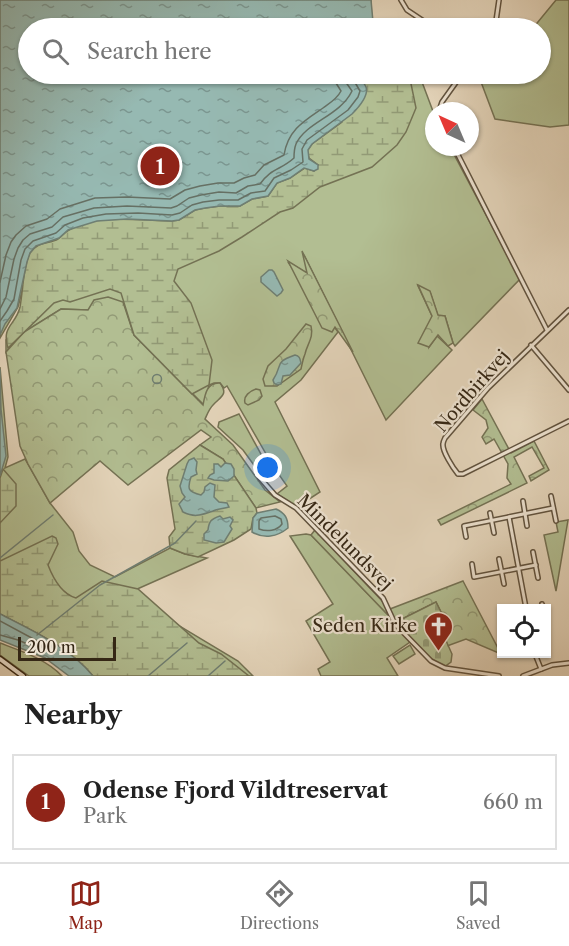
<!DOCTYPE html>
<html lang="en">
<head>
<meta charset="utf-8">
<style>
  :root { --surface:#fff; --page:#f6f6f6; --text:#222; --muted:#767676; --line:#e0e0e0; --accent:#8f2418 }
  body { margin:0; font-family:"Libre Caslon Text",serif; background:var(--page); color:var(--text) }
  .controls { position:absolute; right:18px; bottom:18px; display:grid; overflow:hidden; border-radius:0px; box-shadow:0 2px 4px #0004 }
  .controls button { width:54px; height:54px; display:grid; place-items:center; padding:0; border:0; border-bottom:2px solid var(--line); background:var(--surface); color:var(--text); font:30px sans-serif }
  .compass { position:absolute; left:425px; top:102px; width:54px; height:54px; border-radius:50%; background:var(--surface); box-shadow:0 2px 4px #0004; rotate:316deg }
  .scale { position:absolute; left:18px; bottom:15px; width:98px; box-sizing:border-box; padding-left:6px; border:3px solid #352715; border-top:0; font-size:16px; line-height:21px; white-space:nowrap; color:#352715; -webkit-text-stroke:4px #eee4d3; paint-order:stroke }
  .you { position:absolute; left:268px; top:468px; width:21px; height:21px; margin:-15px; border:4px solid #fff; border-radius:50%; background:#1a73e8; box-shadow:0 0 0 9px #1a73e833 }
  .badge { display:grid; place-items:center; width:39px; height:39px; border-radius:50%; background:var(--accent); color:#fff; font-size:20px; font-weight:700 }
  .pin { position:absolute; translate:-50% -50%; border:3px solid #fff; box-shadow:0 2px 6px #0006 }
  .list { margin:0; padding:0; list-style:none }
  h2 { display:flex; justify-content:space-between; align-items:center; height:78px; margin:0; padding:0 24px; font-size:26px }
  h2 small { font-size:20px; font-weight:400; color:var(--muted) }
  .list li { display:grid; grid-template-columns:39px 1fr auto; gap:18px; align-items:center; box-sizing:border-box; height:96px; margin:0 12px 12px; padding:0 12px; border:2px solid var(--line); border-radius:0px }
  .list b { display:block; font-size:22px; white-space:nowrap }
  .list p { margin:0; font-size:20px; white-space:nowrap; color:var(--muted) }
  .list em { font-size:20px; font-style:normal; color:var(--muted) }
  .icon { flex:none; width:33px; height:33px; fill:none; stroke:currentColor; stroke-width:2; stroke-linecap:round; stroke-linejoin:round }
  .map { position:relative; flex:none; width:569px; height:676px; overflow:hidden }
  .search { position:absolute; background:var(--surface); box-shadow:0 2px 4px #0004; left:18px; right:18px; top:18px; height:66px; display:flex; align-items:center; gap:15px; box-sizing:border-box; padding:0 21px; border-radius:33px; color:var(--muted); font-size:22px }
  .sheet { height:186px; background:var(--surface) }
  nav { display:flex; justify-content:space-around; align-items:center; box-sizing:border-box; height:84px; border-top:2px solid var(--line); background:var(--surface); font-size:16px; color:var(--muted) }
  nav a { display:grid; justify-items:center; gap:3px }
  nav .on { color:var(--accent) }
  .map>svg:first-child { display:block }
  .green { fill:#b2be92; stroke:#747254; stroke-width:1.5; fill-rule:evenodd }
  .forest { fill:url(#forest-crowns); stroke:#747254; stroke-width:1.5 }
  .wetland { fill:url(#wetland-marsh); stroke:#747254; stroke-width:1.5 }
  .cemetery { fill:url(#cemetery-stones); stroke:#747254; stroke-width:1.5 }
  .water { fill:url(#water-ripples); stroke:#6f7f73; stroke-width:1.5 }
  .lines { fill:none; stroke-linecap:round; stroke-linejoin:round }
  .shore { stroke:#667064; stroke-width:1.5 }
  .stream { stroke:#6f7f73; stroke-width:1.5 }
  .street-casing { stroke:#61533f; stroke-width:6 }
  .secondary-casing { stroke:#352715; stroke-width:7 }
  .street { stroke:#eee4d3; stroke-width:3 }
  .secondary { stroke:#eee4d3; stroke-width:4 }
  .labels { text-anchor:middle; stroke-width:4.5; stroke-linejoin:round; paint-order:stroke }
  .street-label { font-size:18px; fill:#352715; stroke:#eee4d3 }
  .poi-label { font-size:18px; fill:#352715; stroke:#eee4d3; text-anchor:end }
</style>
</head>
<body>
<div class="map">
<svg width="569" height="676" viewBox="0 0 569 676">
  <defs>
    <pattern id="forest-crowns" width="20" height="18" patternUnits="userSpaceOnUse" patternTransform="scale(1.5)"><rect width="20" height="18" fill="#b2be92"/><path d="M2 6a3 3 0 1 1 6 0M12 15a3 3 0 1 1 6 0" fill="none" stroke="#929a76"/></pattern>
    <pattern id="wetland-marsh" width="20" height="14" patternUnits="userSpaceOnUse" patternTransform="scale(1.5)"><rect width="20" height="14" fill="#b2be92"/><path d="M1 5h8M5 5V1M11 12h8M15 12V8" fill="none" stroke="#929a76"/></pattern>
    <pattern id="cemetery-stones" width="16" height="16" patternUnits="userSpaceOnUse" patternTransform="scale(1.5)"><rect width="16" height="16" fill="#b2be92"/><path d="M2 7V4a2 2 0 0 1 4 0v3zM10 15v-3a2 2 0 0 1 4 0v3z" fill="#929a76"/></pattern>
    <pattern id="water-ripples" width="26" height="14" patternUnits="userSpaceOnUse" patternTransform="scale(1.5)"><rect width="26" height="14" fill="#96b9b2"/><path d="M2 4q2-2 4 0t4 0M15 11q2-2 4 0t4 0" fill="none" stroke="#7b9690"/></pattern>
  </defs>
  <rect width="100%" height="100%" fill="#e5d6bc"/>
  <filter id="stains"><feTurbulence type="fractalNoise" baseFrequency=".00333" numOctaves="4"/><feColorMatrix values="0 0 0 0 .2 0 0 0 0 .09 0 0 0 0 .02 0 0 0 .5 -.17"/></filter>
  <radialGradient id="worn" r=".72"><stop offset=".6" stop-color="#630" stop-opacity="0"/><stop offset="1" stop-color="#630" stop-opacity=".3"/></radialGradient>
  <g class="green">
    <path d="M0,0H371L372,28H28V74H419L434,114V147H450L520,279L455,346L453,343L445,316H438L430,292L418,286L432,316L429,347L437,336L452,350L386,420L304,255L308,274L288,262L338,332L301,380L275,402L320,492L297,507L277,494L287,486L273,466L227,386L224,388L220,383H214L209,385L204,405L134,335L88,310L61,309L24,332L6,352V340L24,308L32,252L18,307L0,338ZM102,220H185L78,231Z"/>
    <path d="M556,0H569V125L550,127L495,119L478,74H540V28H533Z"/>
    <path d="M0,367L8,457L5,468L25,459L50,503L73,532L79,551L90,565L115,577L170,548L185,554L207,558L135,590L171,621L238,661L253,676H93C69,647 33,631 0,614Z"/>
    <path d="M239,414L268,467L259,472L243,450L218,427L219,422Z"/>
    <path d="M568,520L556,591L544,535L558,532L556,522Z"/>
    <path d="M306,534L311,535L388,615L410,642L387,658L398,676H321L318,669L330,662L306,621L333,604L290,536Z"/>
    <path d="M0,643C21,651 46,659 62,676H29L0,655Z"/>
    <path d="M410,645L415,654L399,664L393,656Z"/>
  </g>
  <g class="forest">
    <path d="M302,251L353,352L335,327L332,332L322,328L288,261L307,273Z"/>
    <path d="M418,285L430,291L438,315L445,316L453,343L448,346L438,335L429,347L418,343L432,316Z"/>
    <path d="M108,297L123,302L134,335L203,405C205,394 207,382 220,383C229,395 220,397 213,405C209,409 207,415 205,419L233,445L265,490L280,502L256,508L223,459L200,445L211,437L201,430L128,485L100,461L50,503L28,464L20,446L6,352L24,332L61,309L88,310L94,300Z"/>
    <path d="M306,324L311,326C314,338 307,344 305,354C303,359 302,364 301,369L277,386H265L263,379L268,366L286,349Z"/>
    <path d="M256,389L260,390L262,396L259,400L248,405L245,403C243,396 250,391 256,389Z"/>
    <path d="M482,399L511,453L534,441L549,470L531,481L529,476L544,468L532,447L514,457L527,483L441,525L438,520L511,484L507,478L508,464L494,439L486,444L482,437L488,428L486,420L473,410Z"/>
    <path d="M315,530L384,603L388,615L311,535Z"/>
    <path d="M463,581L501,654L466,639L447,646L438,622L445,620L436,602L396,622L390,609Z"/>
  </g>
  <g class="wetland">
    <path d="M357,74H409L416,108L406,132L397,145L372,167L320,187L293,208L280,212L242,237L219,251L178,269L174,281L191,303L212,360L209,385L192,394L134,335L121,293L110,289L70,302L63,300L54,303L8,348C1,326 16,325 20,307C23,291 23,266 30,253C36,242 49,244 58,239C62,236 65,232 69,230C97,213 141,221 172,221L179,220L195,210L205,208L220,206H240L252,199L268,196L277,183L290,178L305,168L314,171L318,165L309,158L307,151L312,144L342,122L358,76Z"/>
    <path d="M200,445L223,459L256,508L257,513L253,518L251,529L234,540L198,557L185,554L170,548L169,537L175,529L167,478L169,470Z"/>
    <path d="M3,469L16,484V506L0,523V478Z"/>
    <path d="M52,536L56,538L58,544L48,565C53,578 62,594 76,598L102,581L138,589L199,643L221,654L249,676H93C69,647 33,631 0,614V561Z"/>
  </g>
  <path class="cemetery" d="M436,602L445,620L438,623L452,654L451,662L444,667L430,658L396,622Z"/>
  <g class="water">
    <path d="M0,0H371L373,22L372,28H28V74H357C359,78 364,82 366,87C369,96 358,108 352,114L312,144L308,150L309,159L318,165V169L314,171L304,168L290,178L277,183L268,196L252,199L240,206H220L205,208L195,210L179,220L172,221L127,219L97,221L68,230L59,238L36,246L30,253L27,262L17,308L5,324L0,335Z"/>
    <path d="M269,270H272L274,272L283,290L281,293L277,296L261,282V277Z"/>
    <path d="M295,355C300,356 300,359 301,363L290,375L283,376L281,384L277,385L274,383L273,380C284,363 273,363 295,355Z"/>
    <path d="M0,369L1,409L6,456L0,476Z"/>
    <path d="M194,458L197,462L196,470L197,474L191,477C187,489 188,492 201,495L204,492L205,487L210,483L215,485L214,497L219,502L227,503L229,507C223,509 219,508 213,511C201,515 195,518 183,512L179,504L185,497L182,493L180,486L187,464L189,460Z"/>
    <path d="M225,463L231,464L234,469V476L228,481L214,480L208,478L210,475L214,473V464H218L221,467Z"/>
    <path d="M276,509C285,513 288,518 288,528C277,537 264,539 252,532L253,518L257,513Z"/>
    <path d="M220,516L223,519L230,517L233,520L230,526L232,529L224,542L216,543L204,540V534L208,530C209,521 211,519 220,516Z"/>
    <path d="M0,614C33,631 69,647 93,676H69L45,658L0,640Z"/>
  </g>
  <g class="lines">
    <g class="shore">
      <path d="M0,282L6,255L11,242L16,235L26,226L47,219L60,209L95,198L127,197L170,199L185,190L200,186L218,183H234L244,178L255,175L264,165L284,155C288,130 304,121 323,108C330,103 337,99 341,91L336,83L335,74"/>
      <path d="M0,309L6,297L14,259L18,248L23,240L30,234L52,227L63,217L94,208L127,206L171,208L177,206L189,198L201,195L219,192L236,193L248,186L260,184C271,168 281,170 294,158C294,154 294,149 296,144C306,122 340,116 352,91L345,81L344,74"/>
      <path d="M0,321L7,311L14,299L21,260L25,249L33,241L56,233L65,225L83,218L106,214L138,213L172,215L180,213L192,205L203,202L219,200H238L251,193L265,191L274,178L291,170L303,162L302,149L307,140L348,110L358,97L360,91L353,79L352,74"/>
      <path d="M275,516L281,519L282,524C277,531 267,532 259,529V521L261,518Z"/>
      <path d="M0,621L41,643L42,647L39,649L18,640L0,635"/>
    </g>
    <g class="stream">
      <circle cx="157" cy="379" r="4.5"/>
      <path d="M0,558L53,515"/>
      <path d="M37,635L100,585L175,543L196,521"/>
      <path d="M148,676L187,643"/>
      <path d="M208,676L225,661"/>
    </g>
    <defs>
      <g id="street">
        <path d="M401,0L407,10L434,28"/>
        <path d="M459,28L466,26"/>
        <path d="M495,28L499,0"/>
        <path d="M439,111L442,102L462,74"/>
        <path d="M454,147L547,330"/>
        <path d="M569,310L488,388L445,438C444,440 443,442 443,444C442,451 453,468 458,474H463L569,421"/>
        <path d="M531,345L569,390"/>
        <path d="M259,475L260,478L275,495L296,508L383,598L395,624L431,661L445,668L499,676"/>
        <path d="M551,496L556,521"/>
        <path d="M523,501L527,526"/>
        <path d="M490,513L494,533"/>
        <path d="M509,517L526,608"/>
        <path d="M466,537L464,526L553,508"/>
        <path d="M533,552L538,578"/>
        <path d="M499,559L504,584"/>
        <path d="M472,564L474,577L536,565"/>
        <path d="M542,604L543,608"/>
        <path d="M535,654L541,669"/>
        <path d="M523,676L552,665L569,663"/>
      </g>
      <path id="secondary" d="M0,659L23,676"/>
    </defs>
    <use href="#street" class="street-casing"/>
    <use href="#secondary" class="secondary-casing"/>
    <use href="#street" class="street"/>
    <use href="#secondary" class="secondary"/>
  </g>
  <defs>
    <symbol id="church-pin" viewBox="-11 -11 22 30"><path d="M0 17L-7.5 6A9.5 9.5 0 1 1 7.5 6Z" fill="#8f2418" stroke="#eee4d3"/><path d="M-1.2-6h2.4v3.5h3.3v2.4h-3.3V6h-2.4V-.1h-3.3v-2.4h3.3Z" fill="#fff"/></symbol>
  </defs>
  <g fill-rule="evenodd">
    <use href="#church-pin" x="422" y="610" width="33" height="45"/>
  </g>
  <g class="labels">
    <g class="street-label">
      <text transform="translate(472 391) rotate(-49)" y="6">Nordbirkvej</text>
      <text transform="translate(345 542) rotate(45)" y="6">Mindelundsvej</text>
    </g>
    <g class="poi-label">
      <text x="417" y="632">Seden Kirke</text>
    </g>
  </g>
  <rect width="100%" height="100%" filter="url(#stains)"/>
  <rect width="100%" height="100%" fill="url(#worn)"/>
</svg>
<div class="controls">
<button><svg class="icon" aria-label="locate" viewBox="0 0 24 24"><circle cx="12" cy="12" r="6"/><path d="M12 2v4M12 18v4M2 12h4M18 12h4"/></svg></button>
</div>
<svg class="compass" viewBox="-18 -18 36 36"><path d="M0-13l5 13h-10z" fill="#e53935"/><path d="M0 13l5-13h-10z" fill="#767676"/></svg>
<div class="scale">200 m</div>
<div class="you"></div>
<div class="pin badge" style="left:160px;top:166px">1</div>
<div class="search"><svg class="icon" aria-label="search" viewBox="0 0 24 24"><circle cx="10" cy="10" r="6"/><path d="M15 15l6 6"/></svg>Search here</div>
</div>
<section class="sheet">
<h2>Nearby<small></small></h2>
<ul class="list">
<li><span class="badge">1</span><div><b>Odense Fjord Vildtreservat</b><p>Park</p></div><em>660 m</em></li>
</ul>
</section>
<nav>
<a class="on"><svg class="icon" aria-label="map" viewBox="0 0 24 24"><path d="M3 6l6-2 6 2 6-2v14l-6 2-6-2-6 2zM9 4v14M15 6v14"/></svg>Map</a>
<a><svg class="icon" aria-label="directions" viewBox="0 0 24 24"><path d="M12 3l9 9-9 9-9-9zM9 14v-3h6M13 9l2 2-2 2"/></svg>Directions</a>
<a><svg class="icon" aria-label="saved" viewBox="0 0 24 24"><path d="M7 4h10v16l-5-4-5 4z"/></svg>Saved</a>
</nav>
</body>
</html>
